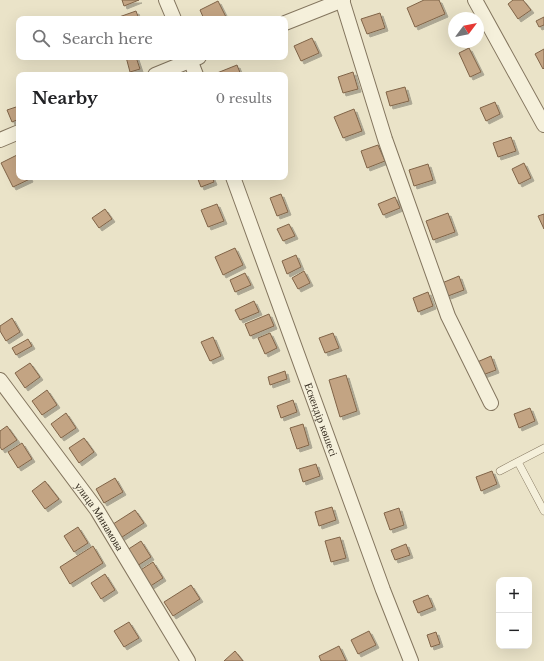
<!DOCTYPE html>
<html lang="en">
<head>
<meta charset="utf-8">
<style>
  :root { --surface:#fff; --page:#f2f2f2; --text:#202124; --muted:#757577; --line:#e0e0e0 }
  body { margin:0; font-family:"Libre Baskerville",serif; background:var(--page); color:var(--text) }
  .controls { position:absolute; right:12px; bottom:12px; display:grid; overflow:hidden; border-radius:8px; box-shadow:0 4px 16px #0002 }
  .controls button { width:36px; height:36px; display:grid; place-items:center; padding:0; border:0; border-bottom:1px solid var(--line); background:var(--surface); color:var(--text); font:20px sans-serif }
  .compass { position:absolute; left:448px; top:12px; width:36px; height:36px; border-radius:50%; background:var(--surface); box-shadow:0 4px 16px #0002; rotate:58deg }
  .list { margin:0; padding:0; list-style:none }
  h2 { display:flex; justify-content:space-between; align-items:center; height:52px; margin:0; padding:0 16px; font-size:17px }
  h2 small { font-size:13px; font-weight:400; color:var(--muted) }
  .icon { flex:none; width:22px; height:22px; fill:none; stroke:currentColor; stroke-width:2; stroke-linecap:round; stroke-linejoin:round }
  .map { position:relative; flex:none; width:544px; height:661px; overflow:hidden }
  .search { position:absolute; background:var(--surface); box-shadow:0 4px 16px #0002; left:16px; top:16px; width:272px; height:44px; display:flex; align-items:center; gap:10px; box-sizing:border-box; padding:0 14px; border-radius:8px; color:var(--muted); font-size:15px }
  .panel { position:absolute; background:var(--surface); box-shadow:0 4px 16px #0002; left:16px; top:72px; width:272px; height:108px; border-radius:8px }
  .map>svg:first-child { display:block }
  .building { fill:#c3a483; stroke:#806448; filter:url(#shadow) }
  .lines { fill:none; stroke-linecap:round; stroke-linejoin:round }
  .service-casing { stroke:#84765f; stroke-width:8 }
  .minor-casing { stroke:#84765f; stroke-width:16 }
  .service { stroke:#f5f0db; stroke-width:7 }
  .minor { stroke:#f5f0db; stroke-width:14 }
  .labels { text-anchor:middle; stroke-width:4; stroke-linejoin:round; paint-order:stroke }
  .street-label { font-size:11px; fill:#362d21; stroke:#f2edd7 }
</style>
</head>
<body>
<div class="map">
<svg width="544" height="661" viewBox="0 0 544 661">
  <defs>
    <filter id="shadow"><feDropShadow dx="3" dy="3" stdDeviation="0" flood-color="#0004"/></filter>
  </defs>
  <rect width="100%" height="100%" fill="#eae3c8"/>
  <g class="building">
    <path d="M122,0H139L124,6Z"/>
    <path d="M424,0H439L445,14L415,27L407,8Z"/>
    <path d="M513,0H523L531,10L518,19L508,4Z"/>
    <path d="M218,1L226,17L221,19H204L200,10Z"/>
    <path d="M136,11L139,19H120L119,17Z"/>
    <path d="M380,13L385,28L367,34L361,19Z"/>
    <path d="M544,17V25L539,27L536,21Z"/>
    <path d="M312,38L319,53L301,61L294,46Z"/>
    <path d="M469,48L481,72L470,77L459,53Z"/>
    <path d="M544,49V68L543,69L535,54Z"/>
    <path d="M126,57H136L140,69L130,72Z"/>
    <path d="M237,65L241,75H217V73Z"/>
    <path d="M353,72L358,89L343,93L338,77Z"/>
    <path d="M405,87L409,101L390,106L386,92Z"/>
    <path d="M495,102L500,114L486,121L480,108Z"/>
    <path d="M19,106V119L12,122L7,110Z"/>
    <path d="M354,109L362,131L343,138L334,117Z"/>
    <path d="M511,137L516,151L498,157L493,143Z"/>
    <path d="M378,145L385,161L367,168L361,151Z"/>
    <path d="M17,155L19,177H29L30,179L13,187L1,163Z"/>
    <path d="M524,163L531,178L519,184L512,169Z"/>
    <path d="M428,164L433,180L414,186L409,170Z"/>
    <path d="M197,177H212L214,182L201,187Z"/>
    <path d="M281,194L288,212L277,216L270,198Z"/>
    <path d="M395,197L400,208L383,215L378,204Z"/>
    <path d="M217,204L224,221L208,227L201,210Z"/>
    <path d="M105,209L112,219L99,228L92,218Z"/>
    <path d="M448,213L455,232L433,240L426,221Z"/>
    <path d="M544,214V229L538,216Z"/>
    <path d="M289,224L295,236L283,241L277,229Z"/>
    <path d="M235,248L243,265L223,275L215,257Z"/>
    <path d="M296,255L301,267L287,274L282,261Z"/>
    <path d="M304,271L310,283L298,289L292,278Z"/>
    <path d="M245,273L251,285L235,292L230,280Z"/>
    <path d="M459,276L464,290L448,296L442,283Z"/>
    <path d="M428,292L433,306L418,312L413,298Z"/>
    <path d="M254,301L259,312L240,320L235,310Z"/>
    <path d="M269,314L274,326L250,336L245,324Z"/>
    <path d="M12,318L20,332L6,341L0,331V326Z"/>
    <path d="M270,333L277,348L265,354L258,338Z"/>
    <path d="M333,333L339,348L325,353L319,338Z"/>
    <path d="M213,337L221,356L210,361L201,342Z"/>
    <path d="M28,339L32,346L16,355L12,348Z"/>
    <path d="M491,356L496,370L480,376L475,363Z"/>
    <path d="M30,363L40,377L25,388L15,373Z"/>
    <path d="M285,371L287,379L270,385L268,377Z"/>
    <path d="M346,375L357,411L340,417L329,380Z"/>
    <path d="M47,390L57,405L42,415L32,401Z"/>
    <path d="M293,400L297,412L281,418L277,406Z"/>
    <path d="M530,408L535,421L519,428L514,414Z"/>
    <path d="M66,413L76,428L61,438L51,424Z"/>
    <path d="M303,424L309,445L297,449L290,428Z"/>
    <path d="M7,426L17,440L2,450L0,447V431Z"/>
    <path d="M84,438L94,452L79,463L69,448Z"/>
    <path d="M22,443L32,459L18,468L8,452Z"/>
    <path d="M316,464L320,476L303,482L299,469Z"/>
    <path d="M492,471L497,484L481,491L476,477Z"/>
    <path d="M115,478L123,492L104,503L96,489Z"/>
    <path d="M45,481L59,499L45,509L32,491Z"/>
    <path d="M332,507L336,520L319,526L315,512Z"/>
    <path d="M399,508L404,525L390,530L384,513Z"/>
    <path d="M135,510L144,523L119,539L110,526Z"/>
    <path d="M78,527L88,543L74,552L64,536Z"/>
    <path d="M340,537L346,558L331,562L325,541Z"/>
    <path d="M141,541L151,557L137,566L127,550Z"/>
    <path d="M406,544L410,555L395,560L391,550Z"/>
    <path d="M93,546L103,563L70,584L60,567Z"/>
    <path d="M153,562L163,578L149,587L139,571Z"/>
    <path d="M105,574L115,590L101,599L91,583Z"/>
    <path d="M191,585L200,599L173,616L164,602Z"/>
    <path d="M428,595L433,607L418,613L413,601Z"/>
    <path d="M129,622L139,638L124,647L114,631Z"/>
    <path d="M369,631L376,645L358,654L351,640Z"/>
    <path d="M436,632L440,644L431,647L427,635Z"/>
    <path d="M339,646L346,661H321L319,656Z"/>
    <path d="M235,651L243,661H224Z"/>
  </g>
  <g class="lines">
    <defs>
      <g id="service">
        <path d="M518,462L544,511"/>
        <path d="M500,471L544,448"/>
      </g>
      <g id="minor">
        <path d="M166,0L174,19"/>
        <path d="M342,0L385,139L448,316L491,403"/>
        <path d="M475,0L544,125"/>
        <path d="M285,23L343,0"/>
        <path d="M189,57L196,75"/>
        <path d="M155,75L199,57"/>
        <path d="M0,140L19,132"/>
        <path id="s1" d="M233,177L383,590L411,661"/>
        <path id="s2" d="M0,380L97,510L188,661"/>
      </g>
    </defs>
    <use href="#service" class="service-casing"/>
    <use href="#minor" class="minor-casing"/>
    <use href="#service" class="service"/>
    <use href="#minor" class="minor"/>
  </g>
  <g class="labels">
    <g class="street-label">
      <text dy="4" stroke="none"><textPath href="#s1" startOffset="258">Ескендір көшесі</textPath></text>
      <text dy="4" stroke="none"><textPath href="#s2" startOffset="169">улица Минамова</textPath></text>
    </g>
  </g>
</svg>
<div class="controls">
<button>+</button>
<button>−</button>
</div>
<svg class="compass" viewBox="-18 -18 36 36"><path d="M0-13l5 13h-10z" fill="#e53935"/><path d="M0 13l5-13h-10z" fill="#757577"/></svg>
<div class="search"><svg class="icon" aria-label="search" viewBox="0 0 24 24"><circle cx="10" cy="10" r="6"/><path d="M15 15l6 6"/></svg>Search here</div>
<section class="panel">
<h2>Nearby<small>0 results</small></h2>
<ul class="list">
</ul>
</section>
</div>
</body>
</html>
